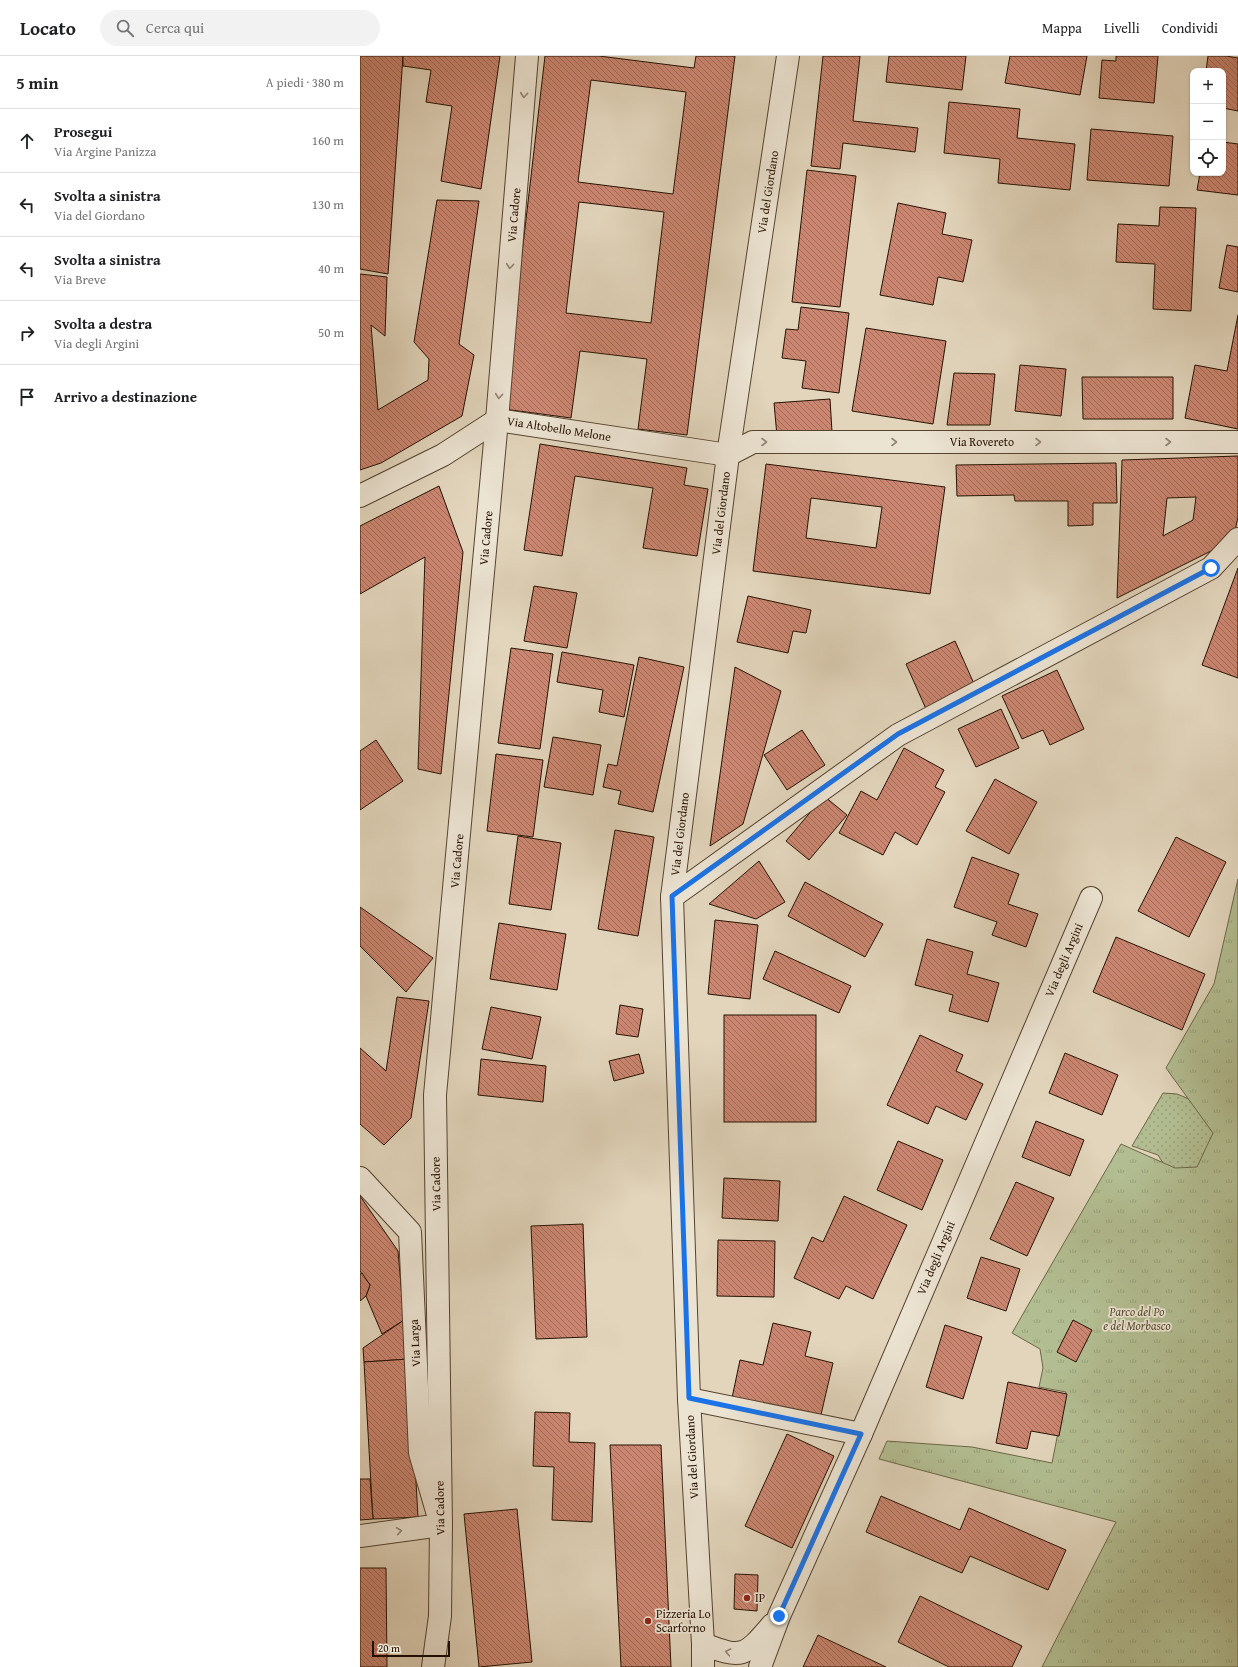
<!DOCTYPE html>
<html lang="it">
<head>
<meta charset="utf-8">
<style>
  :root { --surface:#fff; --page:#f2f2f2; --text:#202124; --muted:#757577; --line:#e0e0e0 }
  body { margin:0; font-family:"Gentium Book Plus",serif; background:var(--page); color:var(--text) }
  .controls { position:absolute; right:12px; top:12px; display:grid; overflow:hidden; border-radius:8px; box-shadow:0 1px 3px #0004 }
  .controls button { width:36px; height:36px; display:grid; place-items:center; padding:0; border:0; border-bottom:1px solid var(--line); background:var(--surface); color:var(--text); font:20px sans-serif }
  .scale { position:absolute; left:12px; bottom:10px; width:78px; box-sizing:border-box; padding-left:4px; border:2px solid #261100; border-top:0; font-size:11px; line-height:14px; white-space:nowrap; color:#261100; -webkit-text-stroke:3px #ece4d3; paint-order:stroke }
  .stop { position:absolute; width:12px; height:12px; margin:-9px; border:3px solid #1a73e8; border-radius:50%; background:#fff }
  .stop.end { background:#1a73e8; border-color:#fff; box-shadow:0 1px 4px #0008 }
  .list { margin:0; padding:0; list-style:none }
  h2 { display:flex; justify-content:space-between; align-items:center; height:52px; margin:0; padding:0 16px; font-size:17px }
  h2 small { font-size:13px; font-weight:400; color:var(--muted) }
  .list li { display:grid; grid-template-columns:26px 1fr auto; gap:12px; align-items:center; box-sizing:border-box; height:64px; padding:0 16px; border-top:1px solid var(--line) }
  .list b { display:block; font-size:15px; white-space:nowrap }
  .list p { margin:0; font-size:13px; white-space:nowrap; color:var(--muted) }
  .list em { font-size:13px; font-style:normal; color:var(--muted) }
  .icon { flex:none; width:22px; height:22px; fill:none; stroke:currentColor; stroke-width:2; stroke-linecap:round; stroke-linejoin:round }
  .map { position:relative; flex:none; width:878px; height:1611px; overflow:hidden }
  header { display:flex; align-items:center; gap:24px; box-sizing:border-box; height:56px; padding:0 20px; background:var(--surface); border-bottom:1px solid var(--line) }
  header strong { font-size:19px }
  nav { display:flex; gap:22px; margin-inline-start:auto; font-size:14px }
  .search { width:280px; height:36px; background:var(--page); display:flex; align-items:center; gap:10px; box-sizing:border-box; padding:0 14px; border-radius:22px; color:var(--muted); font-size:15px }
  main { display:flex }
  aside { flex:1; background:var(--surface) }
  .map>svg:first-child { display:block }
  .grass { fill:url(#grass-dots); stroke:#6c6748 }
  .park { fill:url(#park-tufts); stroke:#6c6748 }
  .building { fill:url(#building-back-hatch); stroke:#261100; fill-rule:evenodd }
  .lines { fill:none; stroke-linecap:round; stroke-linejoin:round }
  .minor-casing { stroke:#55422f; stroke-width:24 }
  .minor { stroke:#ece4d3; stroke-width:22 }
  .oneway { stroke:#938574 }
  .route { stroke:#1a73e8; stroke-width:5 }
  .poi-dot { fill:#8f2418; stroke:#ece4d3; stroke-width:1.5 }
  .labels { text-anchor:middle; stroke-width:3.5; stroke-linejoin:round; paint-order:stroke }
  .street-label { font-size:12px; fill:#261100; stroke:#ece4d3 }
  .park-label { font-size:12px; font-style:italic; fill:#574d33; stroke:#ece4d3 }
  .poi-label { font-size:12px; fill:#261100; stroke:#ece4d3; text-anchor:start }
</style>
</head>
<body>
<header>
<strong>Locato</strong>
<div class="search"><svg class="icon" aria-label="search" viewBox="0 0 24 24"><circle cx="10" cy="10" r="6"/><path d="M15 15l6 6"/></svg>Cerca qui</div>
<nav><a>Mappa</a><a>Livelli</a><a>Condividi</a></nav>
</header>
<main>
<aside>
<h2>5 min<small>A piedi · 380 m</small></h2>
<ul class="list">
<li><svg class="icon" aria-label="ahead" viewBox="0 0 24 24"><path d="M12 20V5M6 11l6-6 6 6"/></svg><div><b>Prosegui</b><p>Via Argine Panizza</p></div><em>160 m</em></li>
<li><svg class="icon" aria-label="left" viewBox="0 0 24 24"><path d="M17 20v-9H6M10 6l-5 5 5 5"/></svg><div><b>Svolta a sinistra</b><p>Via del Giordano</p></div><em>130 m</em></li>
<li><svg class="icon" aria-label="left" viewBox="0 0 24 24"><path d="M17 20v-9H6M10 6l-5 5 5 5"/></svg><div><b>Svolta a sinistra</b><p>Via Breve</p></div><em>40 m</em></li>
<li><svg class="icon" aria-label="right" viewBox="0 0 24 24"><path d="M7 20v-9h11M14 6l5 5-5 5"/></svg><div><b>Svolta a destra</b><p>Via degli Argini</p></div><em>50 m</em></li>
<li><svg class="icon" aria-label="arrive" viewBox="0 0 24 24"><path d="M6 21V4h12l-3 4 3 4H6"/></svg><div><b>Arrivo a destinazione</b></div></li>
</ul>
</aside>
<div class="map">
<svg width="878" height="1611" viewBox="0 0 878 1611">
  <defs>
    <pattern id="grass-dots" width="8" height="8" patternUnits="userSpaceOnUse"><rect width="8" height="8" fill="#b2bd91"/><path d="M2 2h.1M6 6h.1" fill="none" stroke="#99a17b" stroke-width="1.8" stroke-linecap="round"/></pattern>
    <pattern id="park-tufts" width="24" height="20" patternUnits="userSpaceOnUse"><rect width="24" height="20" fill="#b2bd91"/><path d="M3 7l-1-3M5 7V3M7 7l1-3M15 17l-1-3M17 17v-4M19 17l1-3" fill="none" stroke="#99a17b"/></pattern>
    <pattern id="building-back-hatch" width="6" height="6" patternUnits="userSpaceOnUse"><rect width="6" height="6" fill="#cb8671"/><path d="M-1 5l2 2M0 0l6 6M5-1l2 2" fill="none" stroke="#a56c5a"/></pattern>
  </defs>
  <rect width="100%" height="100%" fill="#e2d5bc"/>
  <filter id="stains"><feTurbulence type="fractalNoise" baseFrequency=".005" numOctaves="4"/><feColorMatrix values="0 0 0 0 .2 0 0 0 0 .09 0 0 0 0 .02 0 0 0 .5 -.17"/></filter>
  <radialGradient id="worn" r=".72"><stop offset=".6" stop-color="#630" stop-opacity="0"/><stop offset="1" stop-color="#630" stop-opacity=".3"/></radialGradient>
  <path class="grass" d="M803,1037L817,1038L856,1054L860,1075L839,1118L814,1125L798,1099L772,1090Z"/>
  <path class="park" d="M878,823V1611H682L756,1466L519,1403L527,1385L612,1391L692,1407L706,1336L679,1331L683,1312L680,1293L652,1277L761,1088L815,1112L837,1111L853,1077L806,1012L854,928Z"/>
  <g class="building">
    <path d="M0,0H43L28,218L0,213Z"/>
    <path d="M43,0H140L121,133L81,125L92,50L66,46L71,14L43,10Z"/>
    <path d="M185,0H239L334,12L336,0H375L327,379L278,373L287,303L220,295L211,362L144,353ZM231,24L326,36L313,138L218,126ZM219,146L304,156L291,267L206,257Z"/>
    <path d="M463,0H500L493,65L558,72L555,96L483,87L480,113L451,110Z"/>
    <path d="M529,0H606L602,34L526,26Z"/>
    <path d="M650,0H727L720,39L645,27Z"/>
    <path d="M756,0H798L794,47L739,42L742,4L756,5Z"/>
    <path d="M848,0H866L878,2V55L863,52V15H846Z"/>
    <path d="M589,46L660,53L657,82L715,88L710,134L638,127L640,103L584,97Z"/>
    <path d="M731,73L813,80L809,130L727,124Z"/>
    <path d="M863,86L878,88V139L837,134L840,117H863Z"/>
    <path d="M447,114L496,120L480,251L432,246Z"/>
    <path d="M77,144L119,145L99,288L114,299L102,360L21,407L0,414V218L27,221L25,280L11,269L18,354L68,324L69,303L54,286Z"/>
    <path d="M538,147L586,157L582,178L612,184L603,226L578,221L573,249L520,239Z"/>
    <path d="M800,151L836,152L831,255L793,253L795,208L756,206L758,168L799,170Z"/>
    <path d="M867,189L878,191V236L859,232Z"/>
    <path d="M441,251L489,257L479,337L442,332L446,305L422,302L426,273L438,274Z"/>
    <path d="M878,259V373L825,362L835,309L867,315Z"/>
    <path d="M506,272L586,285L573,368L492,355Z"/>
    <path d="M660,309L706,313L701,360L655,355Z"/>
    <path d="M594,317L635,318L630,369H587Z"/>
    <path d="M722,321H813V363H723Z"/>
    <path d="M470,343L472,376L417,380L414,347Z"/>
    <path d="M180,388L327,412L324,429L348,433L337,500L283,492L293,432L215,420L202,500L164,494Z"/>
    <path d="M878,400V461L873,484L757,542L762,404ZM836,441L833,464L803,480L807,442Z"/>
    <path d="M756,407L757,447H733V469L708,470V445H655L654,439L597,440L596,409Z"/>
    <path d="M406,408L585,431L570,538L393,515ZM451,442L522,451L516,492L446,482Z"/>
    <path d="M79,430L103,496L81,718L58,713L65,501L0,538V470Z"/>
    <path d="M878,512V622L842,609Z"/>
    <path d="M174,530L217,537L207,592L164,585Z"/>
    <path d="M388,540L451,554L446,577L433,575L428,597L377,586Z"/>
    <path d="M595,585L615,630L566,653L546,608Z"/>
    <path d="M151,592L193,598L180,693L138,687Z"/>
    <path d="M202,596L274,609L264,661L239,656L243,634L197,626Z"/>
    <path d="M279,601L324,611L293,756L258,748L261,735L243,731L248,708L257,710Z"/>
    <path d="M375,611L421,635L383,768L350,790Z"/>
    <path d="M697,614L724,673L690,689L683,674L662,683L642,640Z"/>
    <path d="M641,653L659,692L616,711L598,673Z"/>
    <path d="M442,674L465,709L427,734L404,699Z"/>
    <path d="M193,681L241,689L233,739L184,731Z"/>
    <path d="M16,684L43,725L0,754V695Z"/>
    <path d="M544,692L584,714L575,731L585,736L557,789L535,776L523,799L479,777L501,735L517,744Z"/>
    <path d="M136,698L183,704L173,781L127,775Z"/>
    <path d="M635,723L677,746L649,798L606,775Z"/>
    <path d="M464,740L487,759L449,804L426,785Z"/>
    <path d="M255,774L294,781L278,880L238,873Z"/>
    <path d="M158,780L201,787L191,854L149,848Z"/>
    <path d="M816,781L866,806L829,881L778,855Z"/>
    <path d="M612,801L659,818L648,848L678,858L666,891L632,879L637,866L594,851Z"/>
    <path d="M399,805L425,846L396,863L349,848Z"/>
    <path d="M445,826L523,868L505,901L428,860Z"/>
    <path d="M0,851L73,902L46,936L0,890Z"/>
    <path d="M355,864L398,869L390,943L348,938Z"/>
    <path d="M139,867L206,878L197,934L130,923Z"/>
    <path d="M756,881L845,918L822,974L733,936Z"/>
    <path d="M567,883L613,896L607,918L639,927L628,966L589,955L593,939L555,929Z"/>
    <path d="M415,895L491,930L479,957L403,923Z"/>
    <path d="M37,941L69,945L51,1062L24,1089L0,1068V992L26,1015Z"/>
    <path d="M260,949L283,953L278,981L256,978Z"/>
    <path d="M131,951L181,961L172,1003L122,993Z"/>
    <rect x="364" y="959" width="92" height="107"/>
    <path d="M560,979L603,999L596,1015L623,1028L606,1064L576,1050L568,1068L527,1049Z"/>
    <path d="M705,997L758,1019L742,1059L689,1037Z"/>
    <path d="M279,998L284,1017L254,1025L249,1005Z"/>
    <path d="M121,1003L186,1010L183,1046L118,1039Z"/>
    <path d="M676,1065L724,1084L710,1120L662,1101Z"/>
    <path d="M538,1085L583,1104L562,1154L517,1134Z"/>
    <path d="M364,1122L420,1125L418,1165L362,1162Z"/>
    <path d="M656,1126L694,1142L667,1200L630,1183Z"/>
    <path d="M0,1140L38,1195L44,1264L22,1278L6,1240L10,1229L0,1215Z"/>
    <path d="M484,1140L547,1169L513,1243L486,1230L479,1243L434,1222L452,1181L463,1186Z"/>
    <path d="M223,1168L227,1281L176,1283L171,1170Z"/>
    <path d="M358,1184L415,1185L414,1241L357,1240Z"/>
    <path d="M621,1201L660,1213L646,1255L607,1242Z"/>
    <path d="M2,1217L10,1229L6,1240L0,1245V1218Z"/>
    <path d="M44,1264L49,1303L4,1306L3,1292Z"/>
    <path d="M713,1264L732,1274L716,1306L697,1296Z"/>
    <path d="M413,1267L451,1276L445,1300L473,1307L460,1363L372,1342L380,1304L403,1309Z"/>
    <path d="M585,1269L622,1281L603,1343L566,1331Z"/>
    <path d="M49,1303L58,1461L13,1463L4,1306Z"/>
    <path d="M648,1326L707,1338L699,1380L671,1375L667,1393L636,1387Z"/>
    <path d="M175,1356L210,1357L209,1386L235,1387L232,1466L192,1464L194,1411L173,1410Z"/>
    <path d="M427,1378L474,1400L432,1492L385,1470Z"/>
    <path d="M250,1389H301L311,1611H261Z"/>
    <path d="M0,1423H10L13,1463L0,1464Z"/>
    <path d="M521,1440L600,1474L609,1452L706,1494L688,1534L610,1500L602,1517L506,1476Z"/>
    <path d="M157,1453L172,1606L119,1611L104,1458Z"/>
    <path d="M0,1512H26L27,1611H0Z"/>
    <path d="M375,1518L398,1519L397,1555L374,1553Z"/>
    <path d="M560,1540L662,1590L652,1611H589L538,1586Z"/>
    <path d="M458,1579L526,1611H443Z"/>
  </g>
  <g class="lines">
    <defs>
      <g id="minor">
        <path d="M0,440L83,399L137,364L368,399L393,386H878"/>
        <path d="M312,841L538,679L851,512L878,483"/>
        <path d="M0,1122L50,1176L60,1397L81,1469L0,1480"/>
        <path d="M329,1343L501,1378"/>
        <path d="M343,1588C382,1603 385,1601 412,1569"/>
        <path d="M73,1611L80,1560L81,1469L75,1039L137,364L167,0"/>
        <path d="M343,1611V1588L329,1343L312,841L368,399L428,0"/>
        <path d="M400,1611L419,1560L501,1378L731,842"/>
      </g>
    </defs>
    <use href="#minor" class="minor-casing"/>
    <use href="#minor" class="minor"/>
  </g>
  <defs><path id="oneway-chevron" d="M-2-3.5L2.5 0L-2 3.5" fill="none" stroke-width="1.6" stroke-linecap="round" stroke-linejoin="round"/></defs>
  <g class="oneway">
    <use href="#oneway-chevron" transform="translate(164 39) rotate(95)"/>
    <use href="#oneway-chevron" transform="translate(150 210) rotate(95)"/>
    <use href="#oneway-chevron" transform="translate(139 340) rotate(95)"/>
    <use href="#oneway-chevron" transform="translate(404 386)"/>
    <use href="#oneway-chevron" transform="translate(534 386)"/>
    <use href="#oneway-chevron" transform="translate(678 386)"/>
    <use href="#oneway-chevron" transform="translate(808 386)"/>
    <use href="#oneway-chevron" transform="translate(39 1475) rotate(-8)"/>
    <use href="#oneway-chevron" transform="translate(368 1596) rotate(-169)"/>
  </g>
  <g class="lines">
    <path class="route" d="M419,1560L501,1378L329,1342L312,840L538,678L851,512"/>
  </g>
  <g class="poi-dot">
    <circle cx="387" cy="1542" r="4"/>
    <circle cx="288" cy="1565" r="4"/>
  </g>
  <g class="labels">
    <g class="street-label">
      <text transform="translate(408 136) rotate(-81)" y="4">Via del Giordano</text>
      <text transform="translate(154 159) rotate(-85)" y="4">Via Cadore</text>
      <text transform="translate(199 373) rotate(9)" y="4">Via Altobello Melone</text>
      <text x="622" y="390">Via Rovereto</text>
      <text transform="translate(361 457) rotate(-83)" y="4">Via del Giordano</text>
      <text transform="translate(126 482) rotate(-85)" y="4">Via Cadore</text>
      <text transform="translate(320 778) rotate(-83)" y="4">Via del Giordano</text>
      <text transform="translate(97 805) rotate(-85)" y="4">Via Cadore</text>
      <text transform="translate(704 904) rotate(-67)" y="4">Via degli Argini</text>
      <text transform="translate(76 1128) rotate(-91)" y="4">Via Cadore</text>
      <text transform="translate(576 1202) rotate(-67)" y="4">Via degli Argini</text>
      <text transform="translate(55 1287) rotate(-93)" y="4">Via Larga</text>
      <text transform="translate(332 1401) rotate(-93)" y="4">Via del Giordano</text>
      <text transform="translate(80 1452) rotate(-91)" y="4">Via Cadore</text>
    </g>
    <g class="park-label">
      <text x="777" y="1260">Parco del Po<tspan x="777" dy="14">e del Morbasco</tspan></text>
    </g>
    <g class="poi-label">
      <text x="395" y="1546">IP</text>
      <text x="296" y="1562">Pizzeria Lo<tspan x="296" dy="14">Scarforno</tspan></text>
    </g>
  </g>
  <rect width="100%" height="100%" filter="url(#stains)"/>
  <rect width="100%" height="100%" fill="url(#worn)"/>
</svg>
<div class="controls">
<button>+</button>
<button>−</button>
<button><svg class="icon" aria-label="locate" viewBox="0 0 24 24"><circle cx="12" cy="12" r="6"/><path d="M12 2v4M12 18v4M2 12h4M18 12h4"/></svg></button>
</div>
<div class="scale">20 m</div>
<div class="stop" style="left:851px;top:512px"></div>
<div class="stop end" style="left:419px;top:1560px"></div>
</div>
</main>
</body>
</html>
